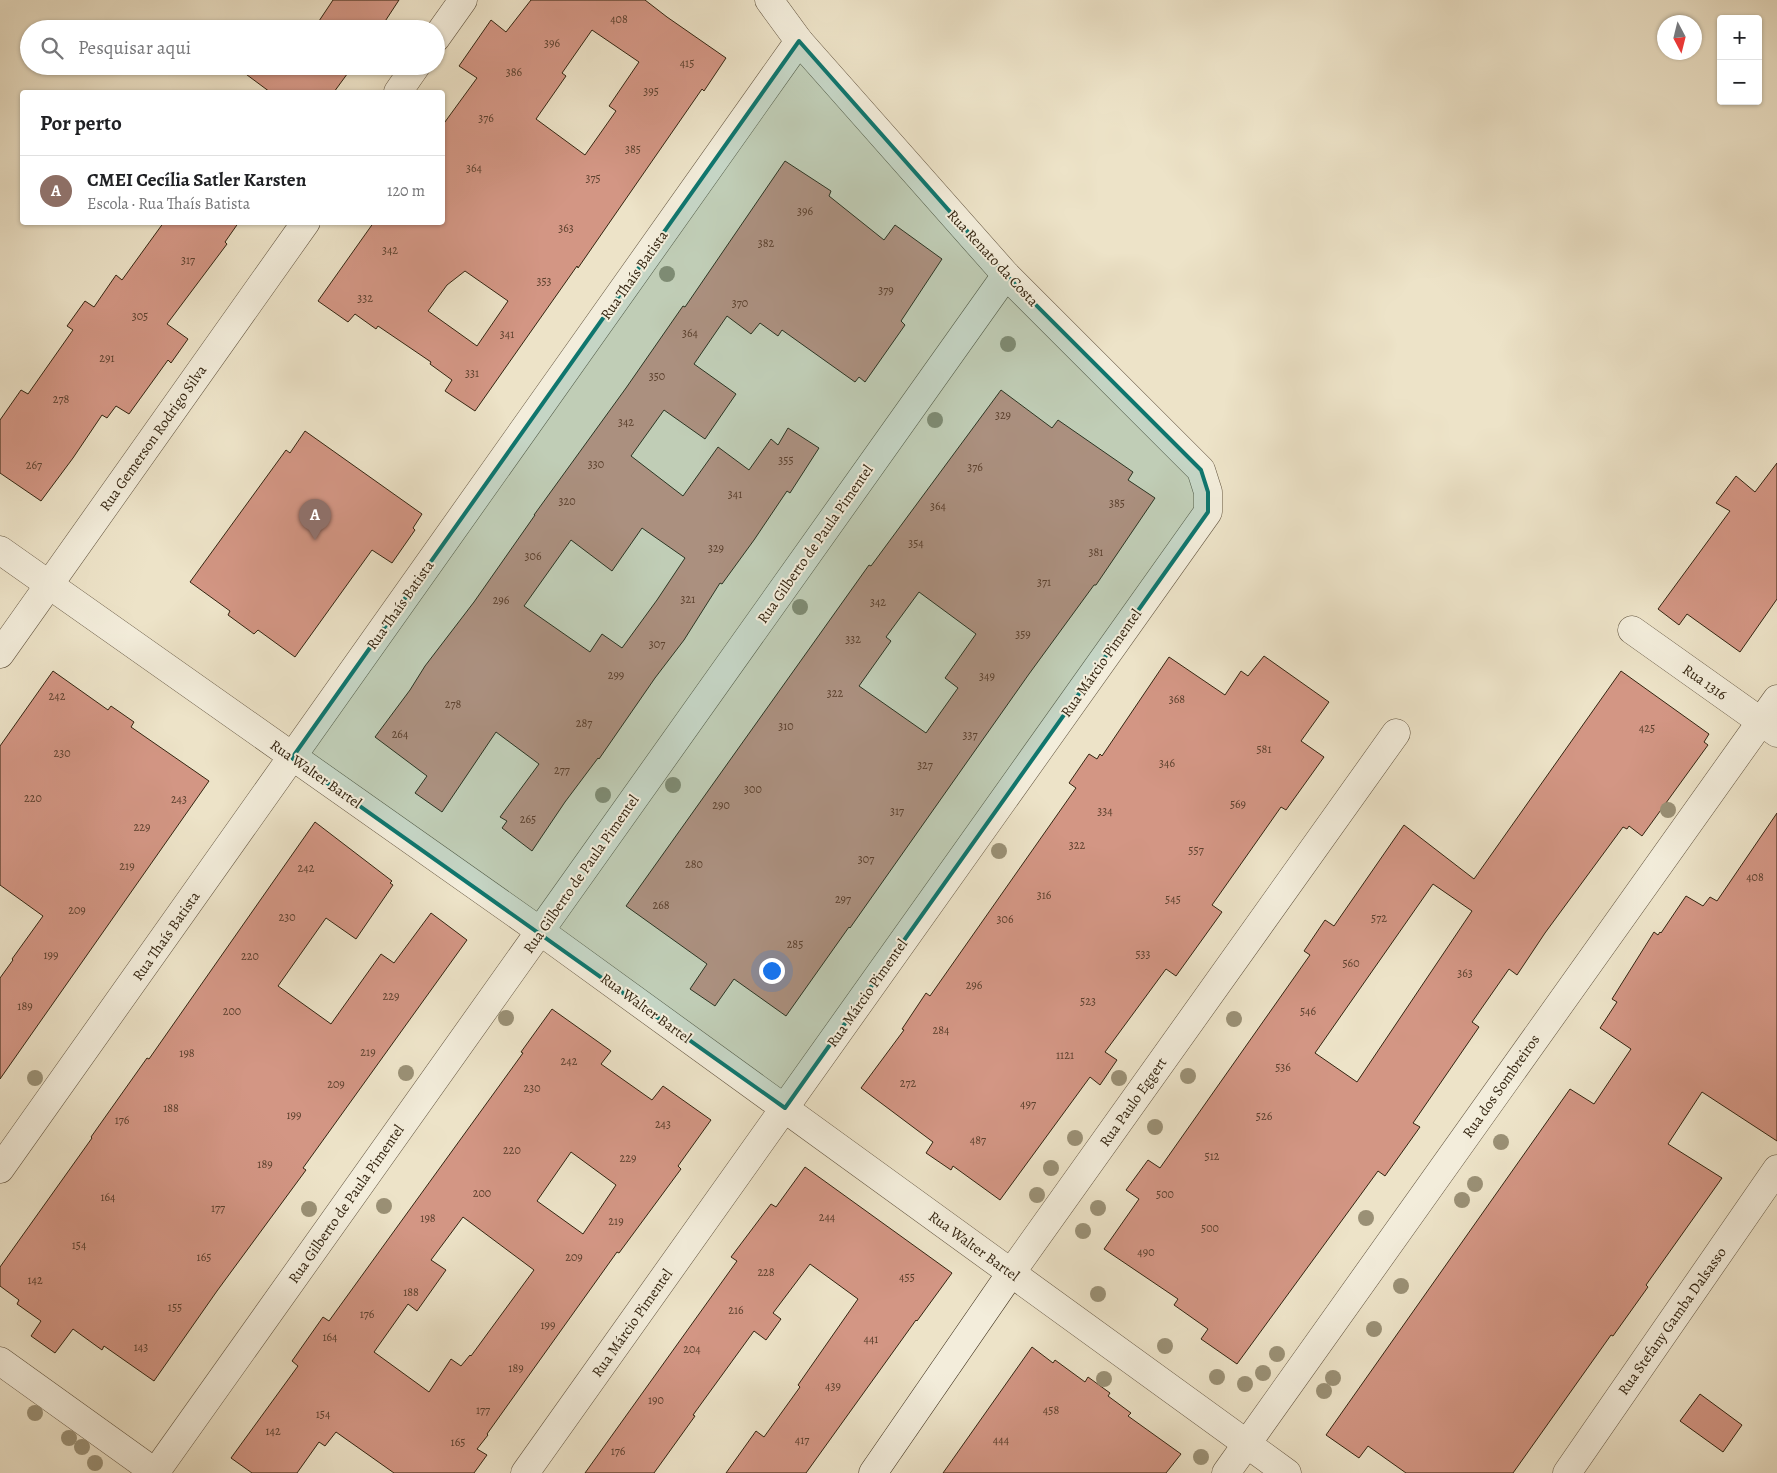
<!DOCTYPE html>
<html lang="pt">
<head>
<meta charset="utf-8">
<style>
  :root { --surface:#fff; --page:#f6f6f6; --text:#202124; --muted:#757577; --line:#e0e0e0; --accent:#8f2418 }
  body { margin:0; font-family:Alegreya,serif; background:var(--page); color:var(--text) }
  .controls { position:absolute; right:15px; top:15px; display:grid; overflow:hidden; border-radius:5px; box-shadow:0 1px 4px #0004 }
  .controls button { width:45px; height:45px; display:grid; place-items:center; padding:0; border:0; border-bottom:1px solid var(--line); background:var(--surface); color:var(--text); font:25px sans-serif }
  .compass { position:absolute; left:1657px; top:15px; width:45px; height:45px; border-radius:50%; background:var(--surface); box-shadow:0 1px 4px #0004; rotate:173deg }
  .you { position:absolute; left:771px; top:970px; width:18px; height:18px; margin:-12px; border:4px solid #fff; border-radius:50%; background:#1a73e8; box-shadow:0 0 0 8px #1a73e833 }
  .badge { display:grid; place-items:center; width:32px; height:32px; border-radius:50%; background:var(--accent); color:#fff; font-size:16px; font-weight:700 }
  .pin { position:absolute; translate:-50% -41px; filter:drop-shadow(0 1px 2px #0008) }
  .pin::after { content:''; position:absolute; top:26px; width:18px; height:15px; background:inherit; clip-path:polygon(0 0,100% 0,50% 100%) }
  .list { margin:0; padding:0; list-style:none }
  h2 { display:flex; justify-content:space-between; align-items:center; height:65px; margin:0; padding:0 20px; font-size:21px }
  h2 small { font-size:16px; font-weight:400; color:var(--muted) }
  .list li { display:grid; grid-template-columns:32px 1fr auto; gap:15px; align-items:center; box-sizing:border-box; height:70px; padding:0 20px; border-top:1px solid var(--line) }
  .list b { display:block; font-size:19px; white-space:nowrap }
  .list p { margin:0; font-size:16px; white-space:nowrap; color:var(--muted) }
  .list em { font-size:16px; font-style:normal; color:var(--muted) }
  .icon { flex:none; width:28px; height:28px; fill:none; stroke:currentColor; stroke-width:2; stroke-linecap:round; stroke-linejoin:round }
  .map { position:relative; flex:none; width:1777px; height:1473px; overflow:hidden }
  .search { position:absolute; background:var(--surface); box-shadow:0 1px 4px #0004; left:20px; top:20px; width:425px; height:55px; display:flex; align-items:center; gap:12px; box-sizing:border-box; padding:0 18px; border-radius:28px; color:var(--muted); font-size:19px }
  .panel { position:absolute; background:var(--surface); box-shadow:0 1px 4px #0004; left:20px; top:90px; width:425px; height:135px; border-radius:5px }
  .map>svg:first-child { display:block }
  .building { fill:#d39684; stroke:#342511; fill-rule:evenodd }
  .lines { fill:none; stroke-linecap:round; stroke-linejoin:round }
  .street-casing { stroke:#62543f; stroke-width:29 }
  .secondary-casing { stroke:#342511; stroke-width:29 }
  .street { stroke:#f3eddb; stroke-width:28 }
  .secondary { stroke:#f3eddb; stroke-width:28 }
  .tree { fill:#9a9075 }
  .marked { fill:#0f766e; fill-opacity:0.2; stroke:#0f766e; stroke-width:4; stroke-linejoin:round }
  .labels { text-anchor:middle; stroke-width:4; stroke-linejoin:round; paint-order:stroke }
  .number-label { font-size:12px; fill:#5c412e }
  .street-label { font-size:15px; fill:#342511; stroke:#f3eddb }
</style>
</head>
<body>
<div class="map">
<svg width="1777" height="1473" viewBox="0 0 1777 1473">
  <rect width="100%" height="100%" fill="#ede3c8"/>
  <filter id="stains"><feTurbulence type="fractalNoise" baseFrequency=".004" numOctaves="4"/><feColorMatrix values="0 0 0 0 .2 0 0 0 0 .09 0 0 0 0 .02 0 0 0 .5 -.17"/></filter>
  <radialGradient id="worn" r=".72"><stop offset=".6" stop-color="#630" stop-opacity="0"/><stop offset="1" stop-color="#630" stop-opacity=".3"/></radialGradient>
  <g class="building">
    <path d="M333,0H399L380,29H324L317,24Z"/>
    <path d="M531,0H645L667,17L726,58L704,91L702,89L578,268L577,266L475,411L445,391L452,380L430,364L431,362L378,326L376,329L355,314L348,322L318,301L374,222H442V126L477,78L459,66L491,20L506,32ZM592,30L639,62L609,106L616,111L585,155L536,119L566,76L562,73ZM465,271L508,301L477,346L428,311L447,285Z"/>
    <path d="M235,66H353L334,92H270Z"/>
    <path d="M785,161L831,191L829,196L884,240L895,225L942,259L901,321L905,325L865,382L859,377L855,382L782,330L778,336L760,323L751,334L727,316L694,364L736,394L705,439L664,410L631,456L683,496L718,447L749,470L771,439L778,445L788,428L819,448L790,493L787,491L754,540L722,584L720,583L684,640L655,678L599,759L598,758L565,802L532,851L502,828L507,821L500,817L539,764L496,732L442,812L415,793L427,776L375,737L410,690L425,666L474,602L535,515H534L626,388L683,306L685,307ZM642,528L685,558L657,600L622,648L602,634L590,652L524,606L571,540L612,571Z"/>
    <path d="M164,222H239L225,242L227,244L167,324L188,339L171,363L168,360L129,414L116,406L107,418L102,415L73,458L41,501L0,473V420L21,390L28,394L73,330L67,326L85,301L94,307L116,275L122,280Z"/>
    <path d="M1001,390L1052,428L1058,420L1133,472L1128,480L1155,498L1096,585H1094L1029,674L850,928L849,927L786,1016L734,979L715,1006L690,989L707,964L626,906L869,565L871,566ZM919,592L976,634L945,678L958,688L926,733L859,686L891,641L886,637Z"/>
    <path d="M305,431L422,514L413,528L415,530L392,563L372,550L295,657L258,630L254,634L228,615L230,611L190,582L286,450L290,453Z"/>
    <path d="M1777,463V599L1740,652L1687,614L1679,625L1658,609L1730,511L1716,503L1736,476L1755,492Z"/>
    <path d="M1264,656L1329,702L1301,741L1324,757L1286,810L1281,807L1212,905L1222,912L1176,976L1166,969L1105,1052L1117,1060L1100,1085L1090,1077L1000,1200L953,1166L951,1170L926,1153L933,1142L861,1088L904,1030L902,1029L926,993L930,996L1076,788L1069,783L1089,754L1097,759L1100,754L1102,756L1169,657L1225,695L1241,671L1248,676Z"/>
    <path d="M53,671L108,710L111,706L134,722L131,727L209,781L0,1079V978L13,960L12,959L43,916L0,885V746Z"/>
    <path d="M1621,671L1709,734L1704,742L1708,745L1642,836L1629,826L1627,829L1623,827L1545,933L1517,975L1509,969L1472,1022L1479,1027L1413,1123L1420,1127L1385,1176L1378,1171L1237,1364L1201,1339L1208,1329L1174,1305L1178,1299L1104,1249L1139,1199L1126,1190L1148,1160L1160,1168L1310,955L1304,951L1325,920L1334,926L1404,825L1474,879ZM1433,884L1472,911L1357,1082L1315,1053Z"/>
    <path d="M1777,813V1141L1702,1092L1668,1144L1722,1178L1646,1285L1648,1287L1613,1336L1611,1335L1513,1473H1406L1368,1446L1359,1458L1326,1435L1570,1089L1594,1104L1631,1049L1600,1028L1617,1002L1612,999L1654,932L1658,935L1660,932L1661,933L1686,896L1703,906L1710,897L1717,901Z"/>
    <path d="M315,822L392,881L390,883L393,885L356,939L326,918L278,986L331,1024L381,954L394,963L431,913L467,940L303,1168L306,1170L217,1291L154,1381L104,1346L102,1350L73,1329L55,1353L31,1336L41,1321L17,1304L19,1300L0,1286V1267L92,1138L91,1137L147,1058L149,1059Z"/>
    <path d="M552,1009L611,1051L601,1064L652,1100L663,1086L711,1120L678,1166L681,1169L619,1253L617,1252L487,1434L488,1435L477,1449L487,1455L474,1473H394L336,1432L325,1446L319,1442L297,1473H252L231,1458L298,1366L292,1361L323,1317L329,1321L523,1053L521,1052ZM571,1152L616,1185L583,1234L537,1201ZM463,1217L534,1270L471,1356L470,1355L461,1366L451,1359L429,1392L374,1352L408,1304L417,1311L446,1270L431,1260Z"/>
    <path d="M805,1167L952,1273L917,1321L916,1320L806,1473H726L756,1431L764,1437L800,1387L798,1385L858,1299L810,1264L773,1313L781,1319L766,1340L754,1331L693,1415L695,1416L654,1473H585L737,1261L731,1257L771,1204L776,1207Z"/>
    <path d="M1032,1347L1053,1363L1055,1360L1085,1382L1088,1377L1110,1393L1108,1396L1131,1413L1128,1416L1181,1454L1166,1473H943Z"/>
    <path d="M1700,1394L1742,1425L1723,1452L1680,1421Z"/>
  </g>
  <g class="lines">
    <defs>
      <g id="street">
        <path d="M436,38L463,0"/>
        <path d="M398,92L416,66"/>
        <path d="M0,550L540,931L1287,1473"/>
        <path d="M1632,630L1777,733"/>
        <path d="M0,654L306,222"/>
        <path d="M0,1169L799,41"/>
        <path d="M1011,1273L1396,733"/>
        <path d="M0,1361L156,1473"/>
        <path d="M155,1473L1006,275"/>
        <path d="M525,1473L1208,512V492L1201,470L1006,275L799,41L769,0"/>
        <path d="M1226,1473L1777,699"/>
        <path d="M1567,1473L1777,1169"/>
      </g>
      <path id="secondary" d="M873,1473L1011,1273"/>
    </defs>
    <use href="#street" class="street-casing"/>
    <use href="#secondary" class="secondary-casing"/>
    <use href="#street" class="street"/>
    <use href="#secondary" class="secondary"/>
  </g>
  <g class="tree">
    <circle cx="667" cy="274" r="8"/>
    <circle cx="1008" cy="344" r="8"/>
    <circle cx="935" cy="420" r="8"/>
    <circle cx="800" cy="607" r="8"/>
    <circle cx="673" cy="785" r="8"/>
    <circle cx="603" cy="795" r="8"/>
    <circle cx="1668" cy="810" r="8"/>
    <circle cx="999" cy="851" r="8"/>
    <circle cx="506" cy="1018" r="8"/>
    <circle cx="1234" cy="1019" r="8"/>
    <circle cx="406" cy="1073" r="8"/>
    <circle cx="1188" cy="1076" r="8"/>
    <circle cx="35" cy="1078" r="8"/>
    <circle cx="1119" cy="1078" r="8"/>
    <circle cx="1155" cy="1127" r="8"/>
    <circle cx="1075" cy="1138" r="8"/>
    <circle cx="1501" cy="1142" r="8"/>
    <circle cx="1051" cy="1168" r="8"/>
    <circle cx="1475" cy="1184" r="8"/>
    <circle cx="1037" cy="1195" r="8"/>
    <circle cx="1462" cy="1200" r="8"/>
    <circle cx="384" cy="1206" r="8"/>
    <circle cx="1098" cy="1208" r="8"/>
    <circle cx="309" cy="1209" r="8"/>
    <circle cx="1366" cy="1218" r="8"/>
    <circle cx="1083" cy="1231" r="8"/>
    <circle cx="1401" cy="1286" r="8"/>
    <circle cx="1098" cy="1294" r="8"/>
    <circle cx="1374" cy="1329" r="8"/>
    <circle cx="1165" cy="1346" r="8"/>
    <circle cx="1277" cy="1354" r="8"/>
    <circle cx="1263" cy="1373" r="8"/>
    <circle cx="1217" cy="1377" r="8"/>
    <circle cx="1333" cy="1378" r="8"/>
    <circle cx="1104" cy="1379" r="8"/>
    <circle cx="1245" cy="1384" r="8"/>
    <circle cx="1324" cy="1391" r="8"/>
    <circle cx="35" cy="1413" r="8"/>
    <circle cx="69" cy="1438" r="8"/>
    <circle cx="82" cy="1447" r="8"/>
    <circle cx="1201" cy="1457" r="8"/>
    <circle cx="95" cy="1463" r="8"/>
  </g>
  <path class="marked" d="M799,41L1006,275L1201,470L1208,492V512L785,1108L292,758Z"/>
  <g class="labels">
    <g class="number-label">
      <text x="619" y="23">408</text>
      <text x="552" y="47">396</text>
      <text x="687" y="67">415</text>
      <text x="514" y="76">386</text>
      <text x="651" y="95">395</text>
      <text x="486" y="122">376</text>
      <text x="633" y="153">385</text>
      <text x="474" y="172">364</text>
      <text x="593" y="182">375</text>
      <text x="805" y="215">396</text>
      <text x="566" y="232">363</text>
      <text x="766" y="247">382</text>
      <text x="390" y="254">342</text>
      <text x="188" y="264">317</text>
      <text x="544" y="285">353</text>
      <text x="886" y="294">379</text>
      <text x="365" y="302">332</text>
      <text x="740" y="307">370</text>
      <text x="140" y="320">305</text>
      <text x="690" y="337">364</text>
      <text x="507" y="338">341</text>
      <text x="107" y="362">291</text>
      <text x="472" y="377">331</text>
      <text x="657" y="380">350</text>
      <text x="61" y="403">278</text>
      <text x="1003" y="419">329</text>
      <text x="626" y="426">342</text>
      <text x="786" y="464">355</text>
      <text x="596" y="468">330</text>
      <text x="34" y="469">267</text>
      <text x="975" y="471">376</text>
      <text x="735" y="498">341</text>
      <text x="567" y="505">320</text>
      <text x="1117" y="507">385</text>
      <text x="938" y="510">364</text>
      <text x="916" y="547">354</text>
      <text x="716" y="552">329</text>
      <text x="1096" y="556">381</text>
      <text x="533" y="560">306</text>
      <text x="1044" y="586">371</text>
      <text x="688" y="603">321</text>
      <text x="501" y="604">296</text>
      <text x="878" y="606">342</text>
      <text x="1023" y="638">359</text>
      <text x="853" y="643">332</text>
      <text x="657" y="648">307</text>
      <text x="616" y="679">299</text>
      <text x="987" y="680">349</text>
      <text x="835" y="697">322</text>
      <text x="57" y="700">242</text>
      <text x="1177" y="703">368</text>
      <text x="453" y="708">278</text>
      <text x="584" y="727">287</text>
      <text x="786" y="730">310</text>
      <text x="1647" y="732">425</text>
      <text x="400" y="738">264</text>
      <text x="970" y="739">337</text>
      <text x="1264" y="753">581</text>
      <text x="62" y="757">230</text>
      <text x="1167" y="767">346</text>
      <text x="925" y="769">327</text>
      <text x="562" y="774">277</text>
      <text x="753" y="793">300</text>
      <text x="33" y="802">220</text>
      <text x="179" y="803">243</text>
      <text x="1238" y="808">569</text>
      <text x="721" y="809">290</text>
      <text x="897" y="815">317</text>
      <text x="1105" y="815">334</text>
      <text x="528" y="823">265</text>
      <text x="142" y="831">229</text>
      <text x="1077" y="849">322</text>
      <text x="1196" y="854">557</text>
      <text x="866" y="863">307</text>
      <text x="694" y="868">280</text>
      <text x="127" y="870">219</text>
      <text x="306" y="872">242</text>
      <text x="1755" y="881">408</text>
      <text x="1044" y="899">316</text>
      <text x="843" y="903">297</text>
      <text x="1173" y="903">545</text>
      <text x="661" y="909">268</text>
      <text x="77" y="914">209</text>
      <text x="287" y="921">230</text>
      <text x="1379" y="922">572</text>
      <text x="1005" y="923">306</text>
      <text x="795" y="948">285</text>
      <text x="1143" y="958">533</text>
      <text x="51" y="959">199</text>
      <text x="250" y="960">220</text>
      <text x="1351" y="967">560</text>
      <text x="1465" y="977">363</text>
      <text x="974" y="989">296</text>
      <text x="391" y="1000">229</text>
      <text x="1088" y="1005">523</text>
      <text x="25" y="1010">189</text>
      <text x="232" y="1015">200</text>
      <text x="1308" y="1015">546</text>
      <text x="941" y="1034">284</text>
      <text x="368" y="1056">219</text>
      <text x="187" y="1057">198</text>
      <text x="1065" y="1059">1121</text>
      <text x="569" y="1065">242</text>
      <text x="1283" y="1071">536</text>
      <text x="908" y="1087">272</text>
      <text x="336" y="1088">209</text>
      <text x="532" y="1092">230</text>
      <text x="1028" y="1108">497</text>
      <text x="171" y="1112">188</text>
      <text x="294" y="1119">199</text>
      <text x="1264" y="1120">526</text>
      <text x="122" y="1124">176</text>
      <text x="663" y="1128">243</text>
      <text x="978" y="1144">487</text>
      <text x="512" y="1154">220</text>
      <text x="1212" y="1160">512</text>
      <text x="628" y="1162">229</text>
      <text x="265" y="1168">189</text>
      <text x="482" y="1197">200</text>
      <text x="1165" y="1198">500</text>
      <text x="108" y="1201">164</text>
      <text x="218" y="1212">177</text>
      <text x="827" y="1221">244</text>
      <text x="428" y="1222">198</text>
      <text x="616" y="1225">219</text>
      <text x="1210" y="1232">500</text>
      <text x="79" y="1249">154</text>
      <text x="1146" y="1256">490</text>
      <text x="204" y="1261">165</text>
      <text x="574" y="1261">209</text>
      <text x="766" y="1276">228</text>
      <text x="907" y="1281">455</text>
      <text x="35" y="1284">142</text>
      <text x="411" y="1296">188</text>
      <text x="175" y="1311">155</text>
      <text x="736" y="1314">216</text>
      <text x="367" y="1318">176</text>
      <text x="548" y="1329">199</text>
      <text x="330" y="1341">164</text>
      <text x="871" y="1343">441</text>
      <text x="141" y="1351">143</text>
      <text x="692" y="1353">204</text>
      <text x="516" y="1372">189</text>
      <text x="833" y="1390">439</text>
      <text x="656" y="1404">190</text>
      <text x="483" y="1414">177</text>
      <text x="1051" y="1414">458</text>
      <text x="323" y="1418">154</text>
      <text x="273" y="1435">142</text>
      <text x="802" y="1444">417</text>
      <text x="1001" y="1444">444</text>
      <text x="458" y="1446">165</text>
      <text x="618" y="1455">176</text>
    </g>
    <g class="street-label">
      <text transform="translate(993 258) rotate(47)" y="5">Rua Renato da Costa</text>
      <text transform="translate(634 275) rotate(-55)" y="5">Rua Thaís Batista</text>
      <text transform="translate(153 438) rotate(-55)" y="5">Rua Gemerson Rodrigo Silva</text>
      <text transform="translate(815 544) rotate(-55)" y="5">Rua Gilberto de Paula Pimentel</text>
      <text transform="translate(400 605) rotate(-55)" y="5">Rua Thaís Batista</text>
      <text transform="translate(1101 663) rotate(-55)" y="5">Rua Márcio Pimentel</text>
      <text transform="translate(1705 682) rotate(35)" y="5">Rua 1316</text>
      <text transform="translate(316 774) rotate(35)" y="5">Rua Walter Bartel</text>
      <text transform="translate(581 874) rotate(-55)" y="5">Rua Gilberto de Paula Pimentel</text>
      <text transform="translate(166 936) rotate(-55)" y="5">Rua Thaís Batista</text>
      <text transform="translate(867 993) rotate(-55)" y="5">Rua Márcio Pimentel</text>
      <text transform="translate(646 1008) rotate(36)" y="5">Rua Walter Bartel</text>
      <text transform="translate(1501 1086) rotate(-55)" y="5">Rua dos Sombreiros</text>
      <text transform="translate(1133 1102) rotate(-55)" y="5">Rua Paulo Eggert</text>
      <text transform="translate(346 1204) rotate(-55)" y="5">Rua Gilberto de Paula Pimentel</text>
      <text transform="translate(974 1246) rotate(36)" y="5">Rua Walter Bartel</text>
      <text transform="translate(1672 1321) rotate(-55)" y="5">Rua Stefany Gamba Dalsasso</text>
      <text transform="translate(632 1323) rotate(-55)" y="5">Rua Márcio Pimentel</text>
    </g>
  </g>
  <rect width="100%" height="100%" filter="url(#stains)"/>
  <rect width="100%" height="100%" fill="url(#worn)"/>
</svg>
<div class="controls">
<button>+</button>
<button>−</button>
</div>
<svg class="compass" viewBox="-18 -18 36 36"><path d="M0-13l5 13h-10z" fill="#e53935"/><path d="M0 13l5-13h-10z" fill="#757577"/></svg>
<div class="you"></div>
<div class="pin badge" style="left:315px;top:540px;background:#8d6e63">A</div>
<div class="search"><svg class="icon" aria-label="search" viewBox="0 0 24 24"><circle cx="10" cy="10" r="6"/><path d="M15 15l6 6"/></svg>Pesquisar aqui</div>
<section class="panel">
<h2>Por perto<small></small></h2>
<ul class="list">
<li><span class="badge" style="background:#8d6e63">A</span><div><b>CMEI Cecília Satler Karsten</b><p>Escola · Rua Thaís Batista</p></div><em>120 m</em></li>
</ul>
</section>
</div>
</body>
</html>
